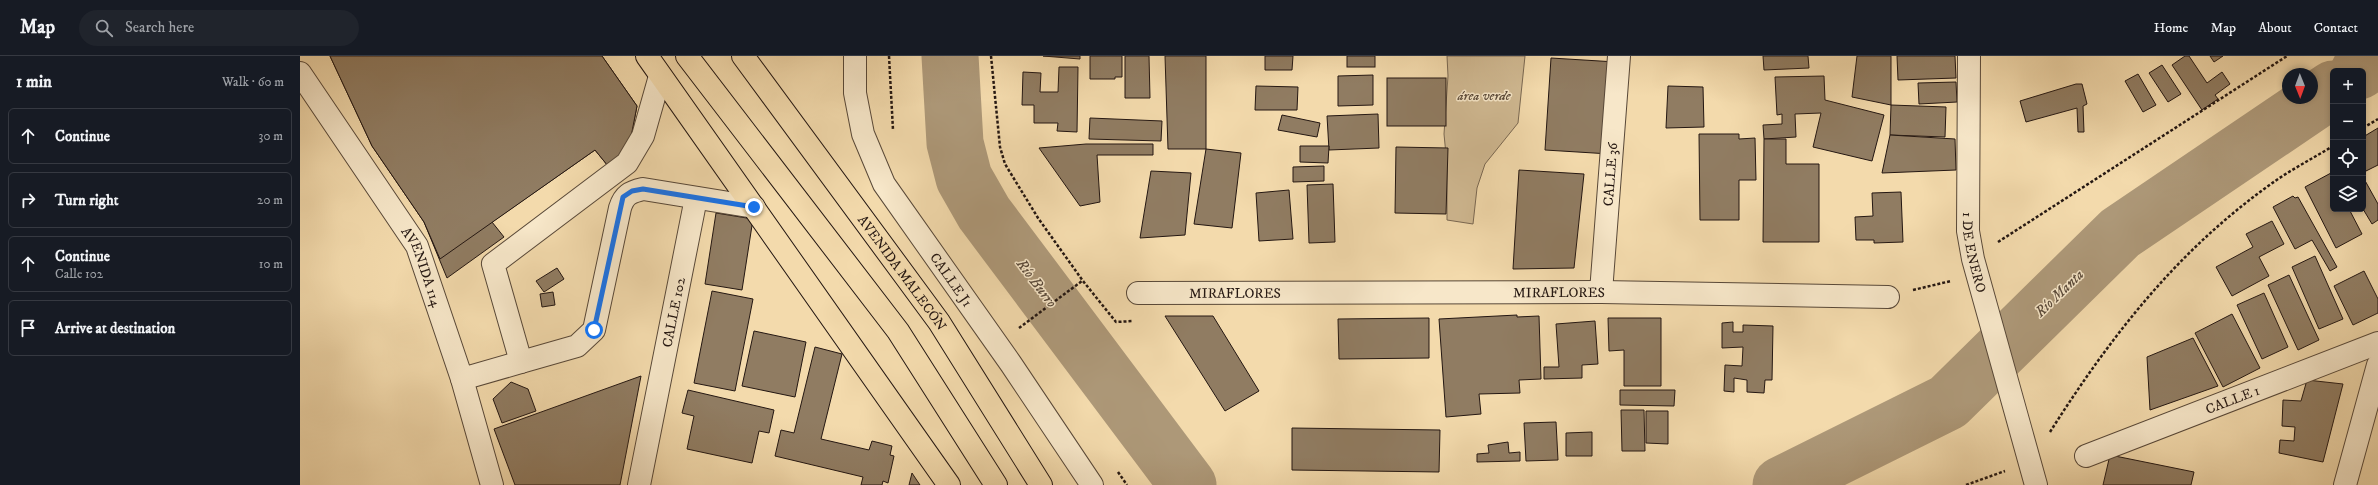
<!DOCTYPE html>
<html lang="en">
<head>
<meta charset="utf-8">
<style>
  :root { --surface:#171b24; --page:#20242c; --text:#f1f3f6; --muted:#9ea1a6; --line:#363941 }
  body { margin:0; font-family:"IM FELL DW Pica",serif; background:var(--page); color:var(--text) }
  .controls { position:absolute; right:12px; top:12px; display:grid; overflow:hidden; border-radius:6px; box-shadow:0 2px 6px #0003 }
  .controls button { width:36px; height:36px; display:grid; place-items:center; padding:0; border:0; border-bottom:1px solid var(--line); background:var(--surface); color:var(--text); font:20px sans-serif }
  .compass { position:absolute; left:1982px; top:12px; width:36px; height:36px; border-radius:50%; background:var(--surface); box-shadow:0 2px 6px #0003; rotate:179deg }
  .stop { position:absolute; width:12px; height:12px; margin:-9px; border:3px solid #1a73e8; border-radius:50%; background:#fff }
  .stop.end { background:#1a73e8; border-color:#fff; box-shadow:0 1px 4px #0008 }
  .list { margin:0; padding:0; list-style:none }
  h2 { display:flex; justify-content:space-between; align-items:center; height:52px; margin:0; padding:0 16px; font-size:17px }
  h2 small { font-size:13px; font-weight:400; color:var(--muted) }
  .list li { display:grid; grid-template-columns:26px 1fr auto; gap:12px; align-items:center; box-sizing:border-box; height:56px; margin:0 8px 8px; padding:0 8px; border:1px solid var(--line); border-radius:6px }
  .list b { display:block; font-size:15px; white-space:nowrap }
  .list p { margin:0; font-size:13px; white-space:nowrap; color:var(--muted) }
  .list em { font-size:13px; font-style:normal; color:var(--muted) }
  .icon { flex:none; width:22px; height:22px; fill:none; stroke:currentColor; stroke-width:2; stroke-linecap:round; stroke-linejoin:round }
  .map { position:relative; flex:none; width:2078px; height:429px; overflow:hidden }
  header { display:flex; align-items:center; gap:24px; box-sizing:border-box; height:56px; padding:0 20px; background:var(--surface); border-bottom:1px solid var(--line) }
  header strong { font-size:19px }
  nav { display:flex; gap:22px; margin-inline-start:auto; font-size:14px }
  .search { width:280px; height:36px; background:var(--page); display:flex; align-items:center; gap:10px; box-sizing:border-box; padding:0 14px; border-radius:22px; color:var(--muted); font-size:15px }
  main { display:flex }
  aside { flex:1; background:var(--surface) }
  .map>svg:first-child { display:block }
  .green { fill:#d0b992; stroke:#7a6852 }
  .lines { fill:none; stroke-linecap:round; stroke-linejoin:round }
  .river { stroke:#ad9878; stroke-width:57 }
  .building { fill:#907c62; stroke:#241712 }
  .minor-casing { stroke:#584838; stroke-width:24 }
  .major-casing { stroke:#241712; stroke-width:24 }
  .path { stroke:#241712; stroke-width:2.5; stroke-dasharray:3 2; stroke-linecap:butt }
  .minor { stroke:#f7e7c9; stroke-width:22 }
  .major { stroke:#f3daac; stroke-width:22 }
  .route { stroke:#1a73e8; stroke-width:5 }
  .labels { text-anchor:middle; stroke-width:3; stroke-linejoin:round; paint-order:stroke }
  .park-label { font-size:14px; font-style:italic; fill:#584838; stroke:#f7e7c9 }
  .street-label { font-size:14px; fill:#241712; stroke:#f7e7c9 }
  .water-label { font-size:15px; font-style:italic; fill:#5b4b3b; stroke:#f7e7c9 }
</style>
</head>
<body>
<header>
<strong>Map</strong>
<div class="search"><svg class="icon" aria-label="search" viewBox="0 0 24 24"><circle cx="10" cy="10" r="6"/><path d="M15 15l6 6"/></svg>Search here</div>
<nav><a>Home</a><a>Map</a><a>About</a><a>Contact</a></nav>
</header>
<main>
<aside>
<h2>1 min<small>Walk · 60 m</small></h2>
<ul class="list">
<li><svg class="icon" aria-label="ahead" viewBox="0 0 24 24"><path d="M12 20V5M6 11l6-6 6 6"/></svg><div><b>Continue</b></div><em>30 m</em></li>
<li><svg class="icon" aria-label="right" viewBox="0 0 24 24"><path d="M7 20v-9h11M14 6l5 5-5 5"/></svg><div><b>Turn right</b></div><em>20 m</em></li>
<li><svg class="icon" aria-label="ahead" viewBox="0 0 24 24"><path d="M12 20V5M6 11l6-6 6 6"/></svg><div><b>Continue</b><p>Calle 102</p></div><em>10 m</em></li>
<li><svg class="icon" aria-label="arrive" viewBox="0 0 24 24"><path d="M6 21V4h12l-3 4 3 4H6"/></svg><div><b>Arrive at destination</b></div></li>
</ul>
</aside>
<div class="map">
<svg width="2078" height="429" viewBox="0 0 2078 429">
  <rect width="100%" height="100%" fill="#f3daac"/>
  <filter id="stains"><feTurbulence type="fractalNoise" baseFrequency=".005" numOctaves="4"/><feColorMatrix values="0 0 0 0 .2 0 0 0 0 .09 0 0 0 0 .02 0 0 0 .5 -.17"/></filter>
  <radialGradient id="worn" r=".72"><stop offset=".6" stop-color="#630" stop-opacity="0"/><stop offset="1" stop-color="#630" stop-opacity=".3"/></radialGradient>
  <path class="green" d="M1147,0H1225L1218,67L1185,108L1177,132L1173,168L1147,164V109L1144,78L1148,20Z"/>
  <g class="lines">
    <g class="river">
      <path d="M650,0L655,87L664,122L684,157L888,429"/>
      <path d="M2059,15L2078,2"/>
      <path d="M1481,429L1648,346L1820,177L2033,33"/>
    </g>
  </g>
  <g class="building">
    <path d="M30,0H302L337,50L328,96L308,110L295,94L192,166L204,181L147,222L124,166L72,90Z"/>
    <path d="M30,0H302L337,50L328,96L308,110L295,94L140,203L124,166L72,90Z"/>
    <path d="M743,0H780V3Z"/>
    <path d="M790,0H822V21H815V23H790Z"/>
    <path d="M825,0H849L850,42H825Z"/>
    <path d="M865,0H906V93H868Z"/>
    <path d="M965,0H993L992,14H965Z"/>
    <rect x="1047" y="0" width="28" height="11"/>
    <path d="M1463,0H1508L1509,12L1464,14Z"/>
    <path d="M1557,0H1591V49L1552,41Z"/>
    <path d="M1597,0H1655L1656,22L1598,24Z"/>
    <path d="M1885,0H1889L1907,27L1922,16L1930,28L1915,39L1918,43L1902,54L1872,9Z"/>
    <path d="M1910,0H1923L1914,6Z"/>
    <path d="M1251,2L1316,6L1310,98L1245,94Z"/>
    <path d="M1862,9L1881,38L1868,46L1849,17Z"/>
    <path d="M759,11H778L777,76L757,75L758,67H734V49H722L723,16L741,17L740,36H758Z"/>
    <path d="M1838,18L1856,49L1843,56L1825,25Z"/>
    <path d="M1073,19V49L1038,50V20Z"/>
    <path d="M1524,20L1525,44L1584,59L1572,105L1513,91L1521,57L1495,58L1496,81L1464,83L1463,69L1482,68V58L1477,59L1475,21Z"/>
    <rect x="1087" y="22" width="59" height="48"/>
    <path d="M1656,26L1657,46L1619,48L1618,27Z"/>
    <path d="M1776,28H1782L1787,48L1783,50L1784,76H1778L1777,52L1726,66L1720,45Z"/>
    <path d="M956,30L998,31L997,54H955Z"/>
    <path d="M1368,30L1403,31L1404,71L1366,72Z"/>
    <path d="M1591,49L1646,51L1645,81L1590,79Z"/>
    <path d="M1078,58L1079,92L1029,94L1027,60Z"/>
    <path d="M982,59L1020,67L1017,81L978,74Z"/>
    <path d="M790,62L862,65L861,85L789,83Z"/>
    <path d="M2078,72V109L2066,115L2063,109V81Z"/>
    <path d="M1399,78H1439V83L1455,82L1456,124H1439V164H1400Z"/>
    <path d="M1590,79L1655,83L1656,114L1582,117Z"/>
    <path d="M1464,83H1486V108H1519V186H1463Z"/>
    <path d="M786,88H853V99H797L800,146L780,150L739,92Z"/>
    <path d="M1000,90H1029L1028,107L1000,106Z"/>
    <path d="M1096,91L1148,92L1146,158L1095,157Z"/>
    <path d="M906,93L941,97L932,172L894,168Z"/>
    <path d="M1024,110V125L993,126V111Z"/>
    <path d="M1219,114L1284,118L1274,212L1213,213Z"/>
    <path d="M851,115L891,117L885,179L840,182Z"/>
    <path d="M2031,117L2033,153H2049L2062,178L2036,192L2005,131Z"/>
    <path d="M2063,121L2078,148V164L2072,168L2063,153Z"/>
    <path d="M1033,128L1035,186L1009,187L1007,129Z"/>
    <path d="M989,134L993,183L959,185L956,137Z"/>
    <path d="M1601,136L1603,186L1574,187V184H1556L1555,161L1573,160L1572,137Z"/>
    <path d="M1993,140L1995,142L1998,141L2037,211L2030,215L2012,184L1995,193L1973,151Z"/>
    <path d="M416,157L453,163L442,234L405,228Z"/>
    <path d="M1972,165L1984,188L1959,201L1969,220L1932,240L1916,211L1953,191L1946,178Z"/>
    <path d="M2015,200L2043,263L2019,273L1992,211Z"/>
    <path d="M257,212L264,223L244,236L236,225Z"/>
    <path d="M2064,215L2078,243V257L2053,269L2034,230Z"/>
    <path d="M1989,219L2019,284L1998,294L1968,229Z"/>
    <path d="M412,235L453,243L435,335L394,327Z"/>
    <path d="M253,236L255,249L242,251L240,238Z"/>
    <path d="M1964,237L1988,291L1962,303L1937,249Z"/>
    <path d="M1932,258L1960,312L1923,331L1895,277Z"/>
    <path d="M1217,259V261L1239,260L1241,323L1219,324L1220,337L1179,338L1181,358L1146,361L1139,263Z"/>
    <path d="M865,260H913L959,335L925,355Z"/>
    <path d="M1129,262V302L1039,303L1038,263Z"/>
    <path d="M1308,262H1361V330H1324V294L1309,295Z"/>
    <path d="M1295,265L1298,308L1282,309V322L1244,323V311H1259L1256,268Z"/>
    <path d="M1433,266V276H1443V269L1473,270L1472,324H1465L1464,337L1447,336V324L1434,322V336L1424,335L1425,309L1442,310L1443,291L1422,292V267Z"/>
    <path d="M454,275L506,286L495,341L442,330Z"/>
    <path d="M1893,282L1918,330L1850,354L1847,301Z"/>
    <path d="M515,291L542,298L521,383L569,394L572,385L592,390L590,399L594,400L588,427L583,425L582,429H561L563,421L475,400L481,374L494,377Z"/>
    <path d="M341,320L320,429H215L194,373Z"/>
    <path d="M2007,324L2043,328L2023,406L1979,397L1980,384L1994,385L1995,371L1982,370L1983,344L2001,345Z"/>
    <path d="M211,326L228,333L236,355L202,367L193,343Z"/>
    <path d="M388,334L474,354L469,377L459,375L452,407L387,393L394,360L382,357Z"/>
    <path d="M1320,334H1375L1374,350L1320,349Z"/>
    <path d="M1321,354H1344L1345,395H1322Z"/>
    <path d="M1346,355H1368V388L1346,387Z"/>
    <path d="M1256,366L1258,404L1226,405L1224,367Z"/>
    <path d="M992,372L1140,374L1139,416L992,414Z"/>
    <path d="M1292,376V400H1266V377Z"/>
    <path d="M1208,386L1209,397L1220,396V405L1177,406V398L1189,397L1188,389Z"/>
    <path d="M1810,399L1894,416L1891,429H1803Z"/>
    <path d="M612,417L620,429H609Z"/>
  </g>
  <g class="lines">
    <defs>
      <g id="minor">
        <path id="s1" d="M555,0V37L563,78L584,128L711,308L792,429"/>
        <path id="s2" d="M1669,0L1668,175L1673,203L1736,429"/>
        <path id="s3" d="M0,17L117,190L162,323L192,429"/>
        <path d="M360,20L343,80L327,107L193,208L221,306L277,290L294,274L320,152C324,139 330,136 343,133L454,151"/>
        <path id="s4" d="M1301,236L1319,0"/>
        <path id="s5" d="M838,237L1301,236L1588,241"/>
        <path d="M162,323L221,306"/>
        <path id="s6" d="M1786,400L2078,287"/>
        <path id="s7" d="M339,429L396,142"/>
        <path d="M2045,429L2078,309"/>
      </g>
      <g id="major">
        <path d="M347,0L649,429"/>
        <path d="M387,0L598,275L696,429"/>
        <path id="s8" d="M443,0L639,266L741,429"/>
      </g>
    </defs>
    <use href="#minor" class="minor-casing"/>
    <use href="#major" class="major-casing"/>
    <g class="path">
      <path d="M589,0L593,74"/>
      <path d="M691,0L700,91L705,108L738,162L783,225L816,266L833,265"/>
      <path d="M2063,72L2078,63"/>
      <path d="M1698,186L1987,0"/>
      <path d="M1613,234L1651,225"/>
      <path d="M719,272L782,225"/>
      <path d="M1750,376C1811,280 1877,195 1971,128C1990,114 2012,103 2033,90"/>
      <path d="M818,416L827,429"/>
      <path d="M1666,429L1705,415"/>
    </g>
    <use href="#minor" class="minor"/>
    <use href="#major" class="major"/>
  </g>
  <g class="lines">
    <path class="route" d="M294,274L323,141L332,135L343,133L454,151"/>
  </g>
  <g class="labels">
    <g class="park-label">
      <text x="1184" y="44">área verde</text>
    </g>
    <g class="street-label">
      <text dy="5" stroke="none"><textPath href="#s4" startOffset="118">CALLE 36</textPath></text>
      <text dy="5" stroke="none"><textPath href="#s2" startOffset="197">1 DE ENERO</textPath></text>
      <text dy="5" stroke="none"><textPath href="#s3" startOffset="230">AVENIDA 114</textPath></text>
      <text dy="5" stroke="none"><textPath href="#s8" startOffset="269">AVENIDA MALECÓN</textPath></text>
      <text dy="5" stroke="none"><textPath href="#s1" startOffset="250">CALLE J1</textPath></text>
      <text dy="5" stroke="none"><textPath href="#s5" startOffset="97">MIRAFLORES</textPath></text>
      <text dy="5" stroke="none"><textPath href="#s5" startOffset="421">MIRAFLORES</textPath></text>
      <text dy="5" stroke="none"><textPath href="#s7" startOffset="176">CALLE 102</textPath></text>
      <text dy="5" stroke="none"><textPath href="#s6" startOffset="157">CALLE 1</textPath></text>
    </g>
    <g class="water-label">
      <text transform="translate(737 227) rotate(53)" y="5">Río Burro</text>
      <text transform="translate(1759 237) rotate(-44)" y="5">Río Manta</text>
    </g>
  </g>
  <rect width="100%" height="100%" filter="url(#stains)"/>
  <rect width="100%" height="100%" fill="url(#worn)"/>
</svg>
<div class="controls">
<button>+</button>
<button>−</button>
<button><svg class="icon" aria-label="locate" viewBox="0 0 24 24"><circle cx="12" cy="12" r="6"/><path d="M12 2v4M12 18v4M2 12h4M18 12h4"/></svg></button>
<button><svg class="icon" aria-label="layers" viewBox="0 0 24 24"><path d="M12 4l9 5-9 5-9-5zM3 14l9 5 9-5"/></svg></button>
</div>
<svg class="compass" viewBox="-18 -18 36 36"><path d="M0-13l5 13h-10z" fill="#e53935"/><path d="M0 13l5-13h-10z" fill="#9ea1a6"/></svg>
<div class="stop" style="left:294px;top:274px"></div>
<div class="stop end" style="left:454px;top:151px"></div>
</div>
</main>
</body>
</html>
